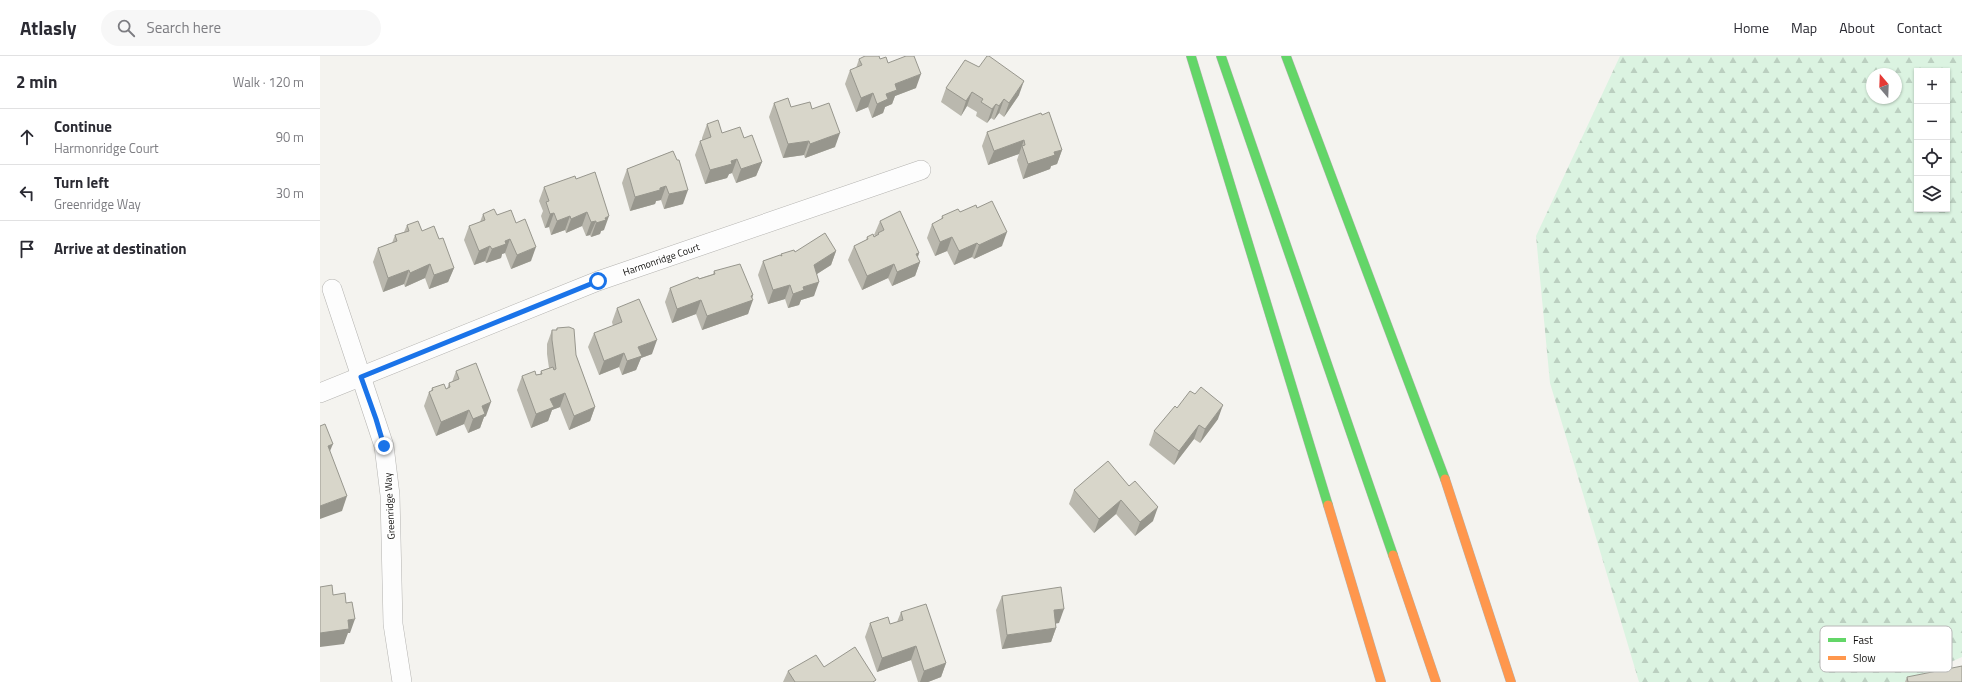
<!DOCTYPE html>
<html lang="en">
<head>
<meta charset="utf-8">
<style>
  :root { --surface:#fff; --page:#f7f7f7; --text:#2b2b33; --muted:#7c7c81; --line:#e1e1e2 }
  body { margin:0; font-family:"Titillium Web",sans-serif; background:var(--page); color:var(--text) }
  .controls { position:absolute; right:12px; top:12px; display:grid; overflow:hidden; border-radius:0px; box-shadow:0 1px 3px #0004 }
  .controls button { width:36px; height:36px; display:grid; place-items:center; padding:0; border:0; border-bottom:1px solid var(--line); background:var(--surface); color:var(--text); font:20px sans-serif }
  .compass { position:absolute; left:1546px; top:12px; width:36px; height:36px; border-radius:50%; background:var(--surface); box-shadow:0 1px 3px #0004; rotate:341deg }
  .stop { position:absolute; width:12px; height:12px; margin:-9px; border:3px solid #1a73e8; border-radius:50%; background:#fff }
  .stop.end { background:#1a73e8; border-color:#fff; box-shadow:0 1px 4px #0008 }
  .list { margin:0; padding:0; list-style:none }
  h2 { display:flex; justify-content:space-between; align-items:center; height:52px; margin:0; padding:0 16px; font-size:17px }
  h2 small { font-size:13px; font-weight:400; color:var(--muted) }
  .list li { display:grid; grid-template-columns:26px 1fr auto; gap:12px; align-items:center; box-sizing:border-box; height:56px; padding:0 16px; border-top:1px solid var(--line) }
  .list b { display:block; font-size:15px; white-space:nowrap }
  .list p { margin:0; font-size:13px; white-space:nowrap; color:var(--muted) }
  .list em { font-size:13px; font-style:normal; color:var(--muted) }
  .icon { flex:none; width:22px; height:22px; fill:none; stroke:currentColor; stroke-width:2; stroke-linecap:round; stroke-linejoin:round }
  .map { position:relative; flex:none; width:1642px; height:626px; overflow:hidden }
  header { display:flex; align-items:center; gap:24px; box-sizing:border-box; height:56px; padding:0 20px; background:var(--surface); border-bottom:1px solid var(--line) }
  header strong { font-size:19px }
  nav { display:flex; gap:22px; margin-inline-start:auto; font-size:14px }
  .search { width:280px; height:36px; background:var(--page); display:flex; align-items:center; gap:10px; box-sizing:border-box; padding:0 14px; border-radius:22px; color:var(--muted); font-size:15px }
  main { display:flex }
  aside { flex:1; background:var(--surface) }
  .map>svg:first-child { display:block }
  .forest { fill:url(#forest-firs); fill-rule:evenodd }
  .lines { fill:none; stroke-linecap:round; stroke-linejoin:round }
  .street-casing { stroke:#b4b3b0; stroke-width:20 }
  .fast-casing { stroke:#b4b3b0; stroke-width:10 }
  .slow-casing { stroke:#b4b3b0; stroke-width:10 }
  .street { stroke:#fdfdfd; stroke-width:19 }
  .fast { stroke:#63d668; stroke-width:9 }
  .slow { stroke:#ff974d; stroke-width:9 }
  .wall { fill:#bab8ae }
  .shaded-wall { fill:#97968d }
  .building { fill:#d8d6ca; stroke:#97968d }
  .route { stroke:#1a73e8; stroke-width:5 }
  .labels { text-anchor:middle; stroke-width:3; stroke-linejoin:round; paint-order:stroke }
  .street-label { font-size:10px; fill:#131210; stroke:#fff }
  .key { fill:#fff; stroke:#b8b8b7; stroke-width:1 }
  .key-label { font-size:11px; fill:#131210 }
</style>
</head>
<body>
<header>
<strong>Atlasly</strong>
<div class="search"><svg class="icon" aria-label="search" viewBox="0 0 24 24"><circle cx="10" cy="10" r="6"/><path d="M15 15l6 6"/></svg>Search here</div>
<nav><a>Home</a><a>Map</a><a>About</a><a>Contact</a></nav>
</header>
<main>
<aside>
<h2>2 min<small>Walk · 120 m</small></h2>
<ul class="list">
<li><svg class="icon" aria-label="ahead" viewBox="0 0 24 24"><path d="M12 20V5M6 11l6-6 6 6"/></svg><div><b>Continue</b><p>Harmonridge Court</p></div><em>90 m</em></li>
<li><svg class="icon" aria-label="left" viewBox="0 0 24 24"><path d="M17 20v-9H6M10 6l-5 5 5 5"/></svg><div><b>Turn left</b><p>Greenridge Way</p></div><em>30 m</em></li>
<li><svg class="icon" aria-label="arrive" viewBox="0 0 24 24"><path d="M6 21V4h12l-3 4 3 4H6"/></svg><div><b>Arrive at destination</b></div></li>
</ul>
</aside>
<div class="map">
<svg width="1642" height="626" viewBox="0 0 1642 626">
  <defs>
    <pattern id="forest-firs" width="22" height="20" patternUnits="userSpaceOnUse"><rect width="22" height="20" fill="#dbf3e1"/><path d="M5 1l3.5 6h-7zM16 11l3.5 6h-7z" fill="#bbcfc0"/></pattern>
  </defs>
  <rect width="100%" height="100%" fill="#f4f3ef"/>
  <path class="forest" d="M1300,0H1642V601L1586,626H1319L1230,327L1216,180ZM1597,15H1627V153H1597ZM1552,18H1576V42H1552Z"/>
  <g class="lines">
    <defs>
      <g id="street">
        <path d="M12,233L64,390L70,439L73,568L82,626"/>
        <path d="M0,337L278,225L601,114"/>
      </g>
      <g id="fast">
        <path d="M871,0L1008,449"/>
        <path d="M901,0L1073,499"/>
        <path d="M966,0L1125,423"/>
      </g>
      <g id="slow">
        <path d="M1125,423L1191,626"/>
        <path d="M1008,449L1061,626"/>
        <path d="M1073,499L1116,626"/>
      </g>
    </defs>
    <use href="#street" class="street-casing"/>
    <use href="#fast" class="fast-casing"/>
    <use href="#slow" class="slow-casing"/>
    <use href="#street" class="street"/>
    <use href="#fast" class="fast"/>
    <use href="#slow" class="slow"/>
  </g>
  <g class="wall">
    <path d="M539,3H560L568,7L596,32L575,40L572,48L565,51L563,57L552,62L548,51L536,56L525,28L530,14L536,12Z"/>
    <path d="M626,32L699,39L684,61L679,57L674,64L671,62L667,67L656,60L657,56L647,50L641,60L621,46Z"/>
    <path d="M454,47L471,51L492,53L515,91L485,102L484,99L463,102L449,61Z"/>
    <path d="M721,57L742,94L737,108L731,110L730,113L703,123L697,104L699,98L668,109L662,90L667,76Z"/>
    <path d="M387,68L402,77L424,82L442,106L436,120L416,127L412,117L409,118L407,122L385,128L375,99L380,85L382,84V82Z"/>
    <path d="M353,95L363,148L344,153L341,144L336,145L335,148L310,155L302,127L307,113Z"/>
    <path d="M256,123L284,174L281,175L280,178L271,181L270,179L266,180L262,170L246,177L245,174L231,179L229,171L225,172L221,160L223,155L219,145L224,131Z"/>
    <path d="M657,152L682,190L654,203L652,201L634,209L627,195L615,200L607,182L612,168L621,164L622,160Z"/>
    <path d="M163,158L177,159L211,205L191,213L185,197L182,198L181,202L166,207L165,205L154,209L144,184L149,170L160,166Z"/>
    <path d="M560,165L599,197L598,201L600,206L595,220L572,230L568,222L542,234L528,204L534,190L546,184L547,181L555,180L554,179Z"/>
    <path d="M87,169L102,175L119,183L134,212L128,226L109,233L105,222L85,231L84,228L63,236L53,206L58,192L72,187L75,179L84,176Z"/>
    <path d="M516,195L511,209L497,218L494,240L481,244L479,249L468,252L465,243L448,248L438,219L443,205L461,199V198L475,196Z"/>
    <path d="M394,215L433,239L428,258L382,274L376,258L352,267L345,246L350,232L393,218Z"/>
    <path d="M297,252L332,298L321,302L316,314L302,319L299,311L279,319L268,291L274,277L293,270L292,266Z"/>
    <path d="M237,272L256,299L275,351L270,365L249,374L240,351L232,354L228,365L211,372L197,334L202,320L216,319L220,318L221,315L229,312L227,298V288L232,274H236Z"/>
    <path d="M136,315L166,360L164,361L160,372L148,377L144,368L116,380L104,350L109,336L111,335L112,332L127,333L129,327L132,326Z"/>
    <path d="M857,352L898,363L880,387L874,383L854,409L829,389L834,375Z"/>
    <path d="M809,430L833,465L815,480L796,458L774,477L749,448L754,434Z"/>
    <path d="M682,540L739,567H736V572L731,586L682,593L676,554Z"/>
    <path d="M581,556L626,607L621,621L608,626H598L591,604L557,616L545,581L550,567L570,568L577,566Z"/>
    <path d="M504,611L555,626H463L468,615Z"/>
    <path d="M1587,621L1642,626H1585Z"/>
  </g>
  <g class="shaded-wall">
    <path d="M601,18L596,32L575,40L572,48L565,51L563,57L552,62L557,48L575,28Z"/>
    <path d="M704,25L699,39L684,61L689,47Z"/>
    <path d="M652,36L647,50L641,60L646,45Z"/>
    <path d="M553,37L548,51L536,56L541,42Z"/>
    <path d="M684,43L679,57L674,64L679,50Z"/>
    <path d="M676,48L671,62L667,67L672,53Z"/>
    <path d="M520,77L515,91L485,102L490,88Z"/>
    <path d="M704,84L699,98L668,109L674,95Z"/>
    <path d="M489,85L484,99L463,102L468,88Z"/>
    <path d="M742,94L737,108L731,110L730,113L703,123L708,108L734,96Z"/>
    <path d="M417,103L412,117L409,118L407,122L385,128L390,114Z"/>
    <path d="M442,106L436,120L416,127L421,113Z"/>
    <path d="M346,130L341,144L336,145L335,148L310,155L315,141Z"/>
    <path d="M368,134L363,148L344,153L349,138Z"/>
    <path d="M267,156L262,170L246,177L251,163Z"/>
    <path d="M234,157L229,171L225,172L230,158Z"/>
    <path d="M250,160L245,174L231,179L237,165Z"/>
    <path d="M289,160L284,174L281,175L280,178L271,181L276,167L285,162Z"/>
    <path d="M276,165L270,179L266,180L271,166Z"/>
    <path d="M687,176L682,190L654,203L659,189Z"/>
    <path d="M632,181L627,195L615,200L620,186Z"/>
    <path d="M190,183L185,197L182,198L181,202L166,207L172,193L185,185Z"/>
    <path d="M657,187L652,201L634,209L639,195Z"/>
    <path d="M170,190L165,205L154,209L159,195Z"/>
    <path d="M216,191L211,205L191,213L197,199Z"/>
    <path d="M516,195L511,209L489,223L494,209Z"/>
    <path d="M599,197L595,208L600,206L595,220L572,230L577,216L596,198Z"/>
    <path d="M110,208L105,222L85,231L90,217Z"/>
    <path d="M574,208L568,222L542,234L547,220Z"/>
    <path d="M134,212L128,226L109,233L114,219Z"/>
    <path d="M89,214L84,228L63,236L68,222Z"/>
    <path d="M499,226L494,240L481,244L479,249L468,252L473,238L483,231Z"/>
    <path d="M470,229L465,243L448,248L453,234Z"/>
    <path d="M433,239L431,245L433,244L428,258L382,274L387,260Z"/>
    <path d="M381,244L376,258L352,267L357,253Z"/>
    <path d="M337,284L332,298L321,302L316,314L302,319L307,305L318,291Z"/>
    <path d="M304,297L299,311L279,319L284,305Z"/>
    <path d="M245,337L240,351L232,354L228,365L211,372L216,358L230,343Z"/>
    <path d="M171,346L166,360L164,361L160,372L148,377L153,363L162,350Z"/>
    <path d="M903,349L898,363L880,387L885,373Z"/>
    <path d="M275,351L270,365L249,374L254,360Z"/>
    <path d="M149,354L144,368L116,380L121,366Z"/>
    <path d="M879,369L874,383L854,409L859,395Z"/>
    <path d="M13,388L7,402L8,390Z"/>
    <path d="M27,440L22,455L0,463V450Z"/>
    <path d="M801,444L796,458L774,477L779,463Z"/>
    <path d="M838,451L833,465L815,480L820,466Z"/>
    <path d="M744,553L739,567L729,569L734,554Z"/>
    <path d="M35,563L30,577H28L24,588L0,591V577L28,564Z"/>
    <path d="M736,572L731,586L682,593L687,579Z"/>
    <path d="M596,590L591,604L557,616L562,602Z"/>
    <path d="M626,607L621,621L608,626H600L604,615Z"/>
  </g>
  <g class="building">
    <path d="M545,0H559L560,3L566,1L568,7L586,0H594L601,18L575,28L577,34L566,38L568,43L557,48L553,37L541,42L530,14L542,9L539,3Z"/>
    <path d="M667,0H669L704,25L689,47L684,43L679,50L676,48L672,53L661,46L663,43L652,36L646,45L626,32L645,4L659,11Z"/>
    <path d="M468,42L471,51L490,46L492,53L509,47L520,77L490,88L489,85L468,88L454,47Z"/>
    <path d="M729,56L742,94L734,96L735,99L708,108L702,90L705,89L704,84L674,95L667,76L721,57L722,59Z"/>
    <path d="M398,64L402,77L420,71L424,82L432,79L442,106L421,113L417,103L411,105L412,108L390,114L380,85L391,81L387,68Z"/>
    <path d="M353,95L357,104H359L368,134L349,138L346,130L340,132V134L315,141L307,113Z"/>
    <path d="M275,116L289,160L285,162L286,164L276,167V165L271,166L267,156L251,163L250,160L237,165L234,157L230,158L226,146L229,145L224,131L255,120L256,123Z"/>
    <path d="M672,145L687,176L659,189L657,187L639,195L632,181L620,186L612,168L623,162L622,160L638,153L640,156L656,149L657,152Z"/>
    <path d="M174,153L177,159L191,154L196,167L205,163L216,191L197,199L190,183L185,185L186,188L172,193L170,190L159,195L149,170L165,164L163,158Z"/>
    <path d="M580,155L599,197L596,198L600,206L577,216L574,208L547,220L534,190L548,183L547,181L553,178L554,181L559,178L558,177L564,174L560,165Z"/>
    <path d="M98,165L102,175L114,170L119,183L123,182L134,212L114,219L110,208L90,217L89,214L68,222L58,192L77,185L75,179L89,175L87,169Z"/>
    <path d="M505,177L516,195L494,209L499,226L483,231L484,234L473,238L470,229L453,234L443,205L460,199L462,200L461,198L474,194L475,196Z"/>
    <path d="M420,208L433,239L431,240L433,244L387,260L381,244L357,253L350,232L378,221L379,223L395,218L394,215Z"/>
    <path d="M319,243L337,284L318,291L322,300L307,305L304,297L284,305L274,277L302,266L297,252Z"/>
    <path d="M249,271L254,273L256,299L275,351L254,360L245,337L230,343L234,351L216,358L202,320L215,315L216,319L222,318L221,315L233,311L234,314L236,313L232,284V274H237V272Z"/>
    <path d="M156,307L171,346L162,350L165,358L153,363L149,354L121,366L109,336L113,334L112,332L124,328L126,333L130,331L129,327L139,323L136,315Z"/>
    <path d="M881,331L903,349L885,373L879,369L859,395L834,375L855,350L857,352L870,335L875,338Z"/>
    <path d="M5,368L13,388L8,390L27,440L0,450V370Z"/>
    <path d="M788,405L809,430L815,425L838,451L820,466L801,444L779,463L754,434Z"/>
    <path d="M12,529L13,539L25,537L26,547L32,546L35,563L28,564L29,573L0,577V531Z"/>
    <path d="M741,531L744,553L734,554L736,572L687,579L682,540Z"/>
    <path d="M606,548L626,607L604,615L596,590L562,602L550,567L568,561L570,568L583,564L581,556Z"/>
    <path d="M535,591L556,624L553,626H475L468,615L496,599L504,611Z"/>
    <path d="M1642,610V626H1588L1587,621Z"/>
  </g>
  <g class="lines">
    <path class="route" d="M64,390L56,363L41,321L278,225"/>
  </g>
  <g class="labels">
    <g class="street-label">
      <text transform="translate(341 203) rotate(-19)" y="4">Harmonridge Court</text>
      <text transform="translate(69 450) rotate(-93)" y="4">Greenridge Way</text>
    </g>
  </g>
  <rect x="1500" y="570" width="132" height="46" rx="6" class="key"/>
  <rect x="1508" y="582" width="18" height="4" fill="#63d668"/>
  <rect x="1508" y="600" width="18" height="4" fill="#ff974d"/>
  <g class="key-label">
    <text x="1533" y="588">Fast</text>
    <text x="1533" y="606">Slow</text>
  </g>
</svg>
<div class="controls">
<button>+</button>
<button>−</button>
<button><svg class="icon" aria-label="locate" viewBox="0 0 24 24"><circle cx="12" cy="12" r="6"/><path d="M12 2v4M12 18v4M2 12h4M18 12h4"/></svg></button>
<button><svg class="icon" aria-label="layers" viewBox="0 0 24 24"><path d="M12 4l9 5-9 5-9-5zM3 14l9 5 9-5"/></svg></button>
</div>
<svg class="compass" viewBox="-18 -18 36 36"><path d="M0-13l5 13h-10z" fill="#e53935"/><path d="M0 13l5-13h-10z" fill="#7c7c81"/></svg>
<div class="stop" style="left:278px;top:225px"></div>
<div class="stop end" style="left:64px;top:390px"></div>
</div>
</main>
</body>
</html>
